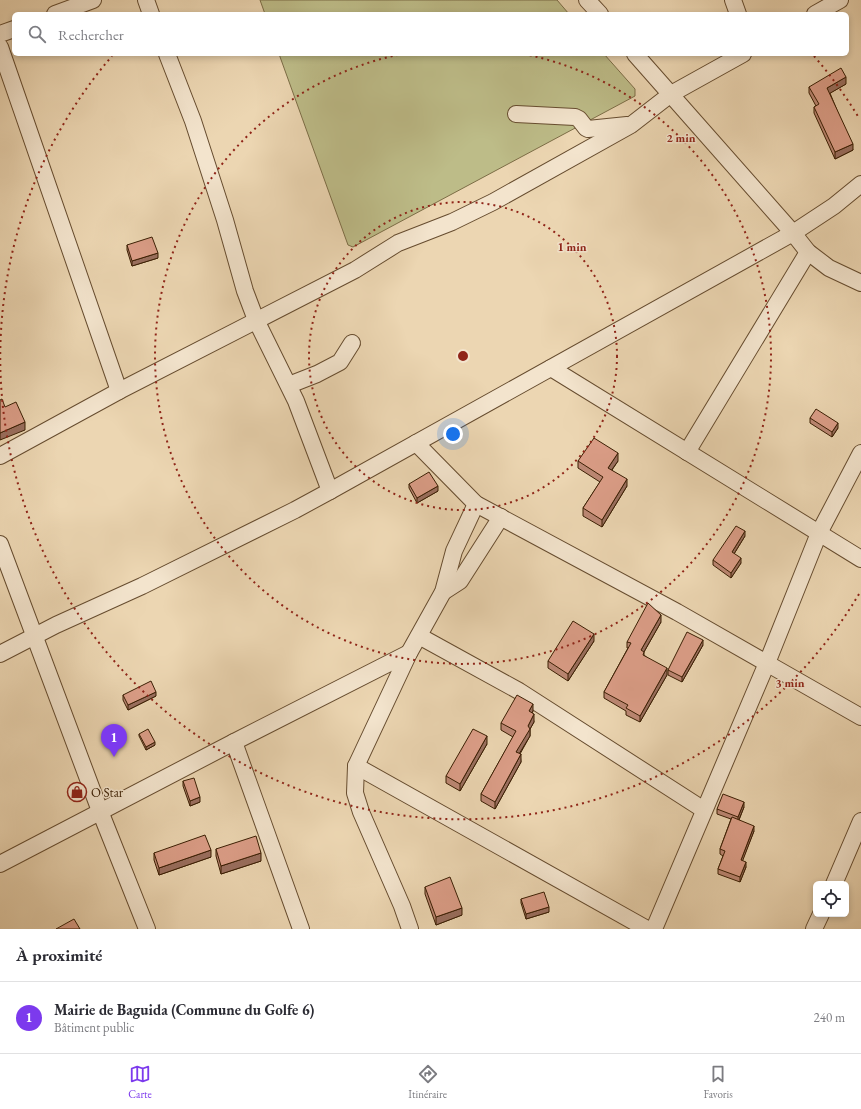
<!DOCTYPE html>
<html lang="fr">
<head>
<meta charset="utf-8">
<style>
  :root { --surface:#fff; --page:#f2f2f3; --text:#2b2b33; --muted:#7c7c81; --line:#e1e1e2; --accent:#7c3aed }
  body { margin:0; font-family:"EB Garamond",serif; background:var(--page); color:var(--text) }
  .controls { position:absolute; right:12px; bottom:12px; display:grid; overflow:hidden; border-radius:6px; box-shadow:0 2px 6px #0003 }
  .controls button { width:36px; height:36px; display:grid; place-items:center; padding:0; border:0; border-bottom:1px solid var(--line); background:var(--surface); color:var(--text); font:20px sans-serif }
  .you { position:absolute; left:453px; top:434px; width:14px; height:14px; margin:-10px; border:3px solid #fff; border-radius:50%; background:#1a73e8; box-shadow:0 0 0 6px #1a73e833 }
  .badge { display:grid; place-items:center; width:26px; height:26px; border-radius:50%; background:var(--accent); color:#fff; font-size:13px; font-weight:700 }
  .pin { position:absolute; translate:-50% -33px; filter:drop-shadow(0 1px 2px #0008) }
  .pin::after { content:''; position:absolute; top:21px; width:14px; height:12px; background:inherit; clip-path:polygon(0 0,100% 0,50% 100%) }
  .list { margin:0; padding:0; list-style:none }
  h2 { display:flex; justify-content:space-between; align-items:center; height:52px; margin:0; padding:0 16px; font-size:17px }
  h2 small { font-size:13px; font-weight:400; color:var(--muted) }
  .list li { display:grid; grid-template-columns:26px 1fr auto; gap:12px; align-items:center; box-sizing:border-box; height:72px; padding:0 16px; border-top:1px solid var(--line) }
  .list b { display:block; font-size:15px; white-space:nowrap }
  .list p { margin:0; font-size:13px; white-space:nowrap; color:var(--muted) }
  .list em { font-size:13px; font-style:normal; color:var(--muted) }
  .icon { flex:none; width:22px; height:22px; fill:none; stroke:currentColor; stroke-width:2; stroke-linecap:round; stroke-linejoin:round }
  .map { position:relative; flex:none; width:861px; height:929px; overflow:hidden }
  .search { position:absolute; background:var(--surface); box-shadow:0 2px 6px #0003; left:12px; right:12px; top:12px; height:44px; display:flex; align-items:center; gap:10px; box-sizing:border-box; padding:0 14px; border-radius:6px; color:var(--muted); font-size:15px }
  .sheet { height:124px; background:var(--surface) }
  nav { display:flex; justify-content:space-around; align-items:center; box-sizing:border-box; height:56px; border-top:1px solid var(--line); background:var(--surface); font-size:11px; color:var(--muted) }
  nav a { display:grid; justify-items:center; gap:2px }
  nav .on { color:var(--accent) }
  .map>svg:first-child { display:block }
  .green { fill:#bdbc88; stroke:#7c6d46 }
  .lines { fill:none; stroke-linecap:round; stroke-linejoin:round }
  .minor-casing { stroke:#664c2f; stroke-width:18 }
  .minor { stroke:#f3e4cd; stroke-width:16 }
  .wall { fill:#bd8875; stroke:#3a1e03 }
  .shaded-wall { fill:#9a6f5f; stroke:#3a1e03 }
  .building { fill:#dc9e88; stroke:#3a1e03 }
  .ring { fill:none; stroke:#8f2418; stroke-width:2; stroke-dasharray:2 4 }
  .labels { text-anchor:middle; stroke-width:3; stroke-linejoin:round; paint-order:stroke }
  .poi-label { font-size:13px; fill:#3a1e03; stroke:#f3e4cd; text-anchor:start }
  .centre { fill:#8f2418; stroke:#f3e4cd; stroke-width:2 }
  .ring-label { font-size:12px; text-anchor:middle; font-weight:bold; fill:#8f2418; stroke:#f3e4cd; stroke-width:3; stroke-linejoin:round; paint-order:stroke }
</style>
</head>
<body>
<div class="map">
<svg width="861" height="929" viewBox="0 0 861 929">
  <rect width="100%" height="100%" fill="#ecd6b2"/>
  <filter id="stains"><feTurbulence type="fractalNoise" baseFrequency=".005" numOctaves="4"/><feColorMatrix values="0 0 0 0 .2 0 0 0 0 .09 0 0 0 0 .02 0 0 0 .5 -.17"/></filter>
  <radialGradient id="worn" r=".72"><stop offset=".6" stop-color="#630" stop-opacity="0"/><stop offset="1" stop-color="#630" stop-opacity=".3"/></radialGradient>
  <g class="green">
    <path d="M260,0H557L569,14H265Z"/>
    <path d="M279,54H604L635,89V96L353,247L348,245Z"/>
  </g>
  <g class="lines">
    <defs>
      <g id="minor">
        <path d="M146,0L151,14"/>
        <path d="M587,0L600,14"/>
        <path d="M733,0L738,14"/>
        <path d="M55,14L93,0"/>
        <path d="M815,14L840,0"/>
        <path d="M0,34L14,29"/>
        <path d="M0,47L119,391"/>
        <path d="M167,54L193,121L225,220L245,291L256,320L296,401L330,491"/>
        <path d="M635,54L793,233L808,252L829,268L861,283"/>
        <path d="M516,114L575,117L579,119L586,128L588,129L627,125"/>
        <path d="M551,368L861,559"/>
        <path d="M289,385L317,374L340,362L352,343"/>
        <path d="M416,443L476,504L677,612L861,717"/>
        <path d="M687,452L808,252"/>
        <path d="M0,456L119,391L355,270L398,243L452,222L493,202L631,125L671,94L743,54"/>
        <path d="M0,544L100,811L147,929"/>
        <path d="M443,592L460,581L501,517"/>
        <path d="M419,636L519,691L704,810"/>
        <path d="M0,654L56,625L142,586L295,510L330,491L793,233L834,206L861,184"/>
        <path d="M234,742L301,929"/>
        <path d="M356,766L647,929"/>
        <path d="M0,864L234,742L409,653"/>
        <path d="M834,884L861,821"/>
        <path d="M410,929L402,906L361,812L355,793L356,766L409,653L443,592L454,551L476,504"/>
        <path d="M654,929L767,663L819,533L861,453"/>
        <path d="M814,929L821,914"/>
      </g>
    </defs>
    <use href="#minor" class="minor-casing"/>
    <use href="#minor" class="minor"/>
  </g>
  <g class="wall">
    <path d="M846,84L830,93L853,150L835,159L814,113V107L816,106L809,93V87Z"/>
    <path d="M127,245L158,258L132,266L127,250Z"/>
    <path d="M810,418L838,428L832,437L810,423Z"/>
    <path d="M578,461H618L612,470L627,486L602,527L583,516V508L600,482L578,468Z"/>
    <path d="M409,484L438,491L417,503L409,488Z"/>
    <path d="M745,536L734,554L741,563L731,578L713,565V560Z"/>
    <path d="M661,622L644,652V655L667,675L640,722L626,715V711L604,698V692L628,648H627V642Z"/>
    <path d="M594,641L568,681L548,668V661Z"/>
    <path d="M703,645L682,682L668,675V670Z"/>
    <path d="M123,695L156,696L128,710L123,700Z"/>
    <path d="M533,711L532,713L534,722L530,729V736L520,754L521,762L495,809L481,801V794L513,737L501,730V723Z"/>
    <path d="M139,734L155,745L146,750L139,736Z"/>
    <path d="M487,744L460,791L446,783V776Z"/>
    <path d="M183,781L200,802L190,806L183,786Z"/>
    <path d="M744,807L739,820L754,831L742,861L746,867L740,882L718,874V869L723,856L720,854V849L731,819L717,814V809Z"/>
    <path d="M216,849L261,861L221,874L216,856Z"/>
    <path d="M154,853L211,857L159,875L154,860Z"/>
    <path d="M425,887L462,915L436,925L425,894Z"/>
    <path d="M521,899L549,912L526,919L521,903Z"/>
  </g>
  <g class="shaded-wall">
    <path d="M846,77V84L827,95V88Z"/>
    <path d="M853,144V150L835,159V152Z"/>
    <path d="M158,253V258L132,266V261Z"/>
    <path d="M25,422V430L0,440V433Z"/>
    <path d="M838,423V428L832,437V432Z"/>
    <path d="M618,453V461L608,475V468Z"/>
    <path d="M627,479V486L602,527V520Z"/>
    <path d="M438,486V491L417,503V498Z"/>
    <path d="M745,531V536L732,557V552Z"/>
    <path d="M741,558V563L731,578V573Z"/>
    <path d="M661,615V622L641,657V650Z"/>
    <path d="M594,634V641L568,681V674Z"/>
    <path d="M703,640V645L682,682V677Z"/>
    <path d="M667,668V675L640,722V716Z"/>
    <path d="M156,692V696L128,710V705Z"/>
    <path d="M533,704V711L529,718V711Z"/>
    <path d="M534,714V722L530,729V736L516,759V752L528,726Z"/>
    <path d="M487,736V744L460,791V784Z"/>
    <path d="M155,742V745L146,750V747Z"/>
    <path d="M521,754V762L495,809V802Z"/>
    <path d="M200,797V802L190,806V801Z"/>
    <path d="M744,802V807L738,822V817Z"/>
    <path d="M754,826V831L741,865V860Z"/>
    <path d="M211,850V857L159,875V868Z"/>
    <path d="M261,853V861L221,874V866Z"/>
    <path d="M746,862V867L740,882V877Z"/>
    <path d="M549,907V912L526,919V914Z"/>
    <path d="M462,908V915L436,925V917Z"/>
  </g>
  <g class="building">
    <path d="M841,68L846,77L827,88L853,144L835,152L814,107L819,104L809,87Z"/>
    <path d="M152,237L158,253L132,261L127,245Z"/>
    <path d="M2,399L5,407L16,402L25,422L0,433V400Z"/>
    <path d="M816,409L838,423L832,432L810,418Z"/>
    <path d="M594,438L618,453L608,468L627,479L602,520L583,508L603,477L578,461Z"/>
    <path d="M429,472L438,486L417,498L409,484Z"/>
    <path d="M736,526L745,531L732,552L741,558L731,573L713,560Z"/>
    <path d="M648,603L661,615L641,650L644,652L643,655L667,668L640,716L626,708L628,705L604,692L631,643L627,642Z"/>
    <path d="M573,621L594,634L568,674L548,661Z"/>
    <path d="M687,632L703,640L682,677L668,670Z"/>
    <path d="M151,681L156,692L128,705L123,695Z"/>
    <path d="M517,695L533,704L529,711L534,714L528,726L530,729L516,752L521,754L495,802L481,794L516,731L501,723Z"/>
    <path d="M148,729L155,742L146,747L139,734Z"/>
    <path d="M473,729L487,736L460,784L446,776Z"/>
    <path d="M194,778L200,797L190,801L183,781Z"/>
    <path d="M723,794L744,802L738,817L717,809Z"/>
    <path d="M732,817L754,826L741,860L746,862L740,877L718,869L725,851L720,849Z"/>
    <path d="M205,835L211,850L159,868L154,853Z"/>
    <path d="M256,836L261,853L221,866L216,849Z"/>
    <path d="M450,877L462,908L436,917L425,887Z"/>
    <path d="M544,892L549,907L526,914L521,899Z"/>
    <path d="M74,919L80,929H56Z"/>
  </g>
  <g class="ring">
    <circle cx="463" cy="356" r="154"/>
    <path d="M524 54A308 308 0 1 1 402 54"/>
    <path d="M859 594A462 462 0 1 1 112 56M814 56A462 462 0 0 1 859 118"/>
  </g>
  <defs>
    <symbol id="shop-ring" viewBox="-11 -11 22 22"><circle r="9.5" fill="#f3e4cd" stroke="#8f2418" stroke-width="1.5"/><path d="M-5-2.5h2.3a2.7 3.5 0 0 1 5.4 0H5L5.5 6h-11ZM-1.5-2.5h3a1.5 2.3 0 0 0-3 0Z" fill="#8f2418"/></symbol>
  </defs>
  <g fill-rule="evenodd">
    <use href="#shop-ring" x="66" y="781" width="22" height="22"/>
  </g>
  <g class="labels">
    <g class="poi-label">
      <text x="91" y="797">O Star</text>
    </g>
  </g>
  <circle cx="463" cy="356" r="6" class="centre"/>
  <g class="ring-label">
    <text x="681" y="142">2 min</text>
    <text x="572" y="251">1 min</text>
    <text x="790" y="687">3 min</text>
  </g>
  <rect width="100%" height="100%" filter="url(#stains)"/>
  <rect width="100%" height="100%" fill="url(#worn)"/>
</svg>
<div class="controls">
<button><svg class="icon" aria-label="locate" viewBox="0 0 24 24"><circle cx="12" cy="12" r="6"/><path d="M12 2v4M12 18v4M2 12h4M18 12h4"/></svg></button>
</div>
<div class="you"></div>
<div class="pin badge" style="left:114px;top:757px">1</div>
<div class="search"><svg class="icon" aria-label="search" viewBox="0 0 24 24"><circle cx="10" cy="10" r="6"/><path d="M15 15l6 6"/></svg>Rechercher</div>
</div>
<section class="sheet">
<h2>À proximité<small></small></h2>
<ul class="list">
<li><span class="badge">1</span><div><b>Mairie de Baguida (Commune du Golfe 6)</b><p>Bâtiment public</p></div><em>240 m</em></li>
</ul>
</section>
<nav>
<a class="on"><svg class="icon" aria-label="map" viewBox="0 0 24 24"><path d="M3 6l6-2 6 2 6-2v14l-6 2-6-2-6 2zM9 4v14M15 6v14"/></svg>Carte</a>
<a><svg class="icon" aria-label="directions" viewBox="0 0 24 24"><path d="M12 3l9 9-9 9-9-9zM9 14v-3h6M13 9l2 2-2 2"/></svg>Itinéraire</a>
<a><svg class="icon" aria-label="saved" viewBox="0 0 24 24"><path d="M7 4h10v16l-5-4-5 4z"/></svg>Favoris</a>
</nav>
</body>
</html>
